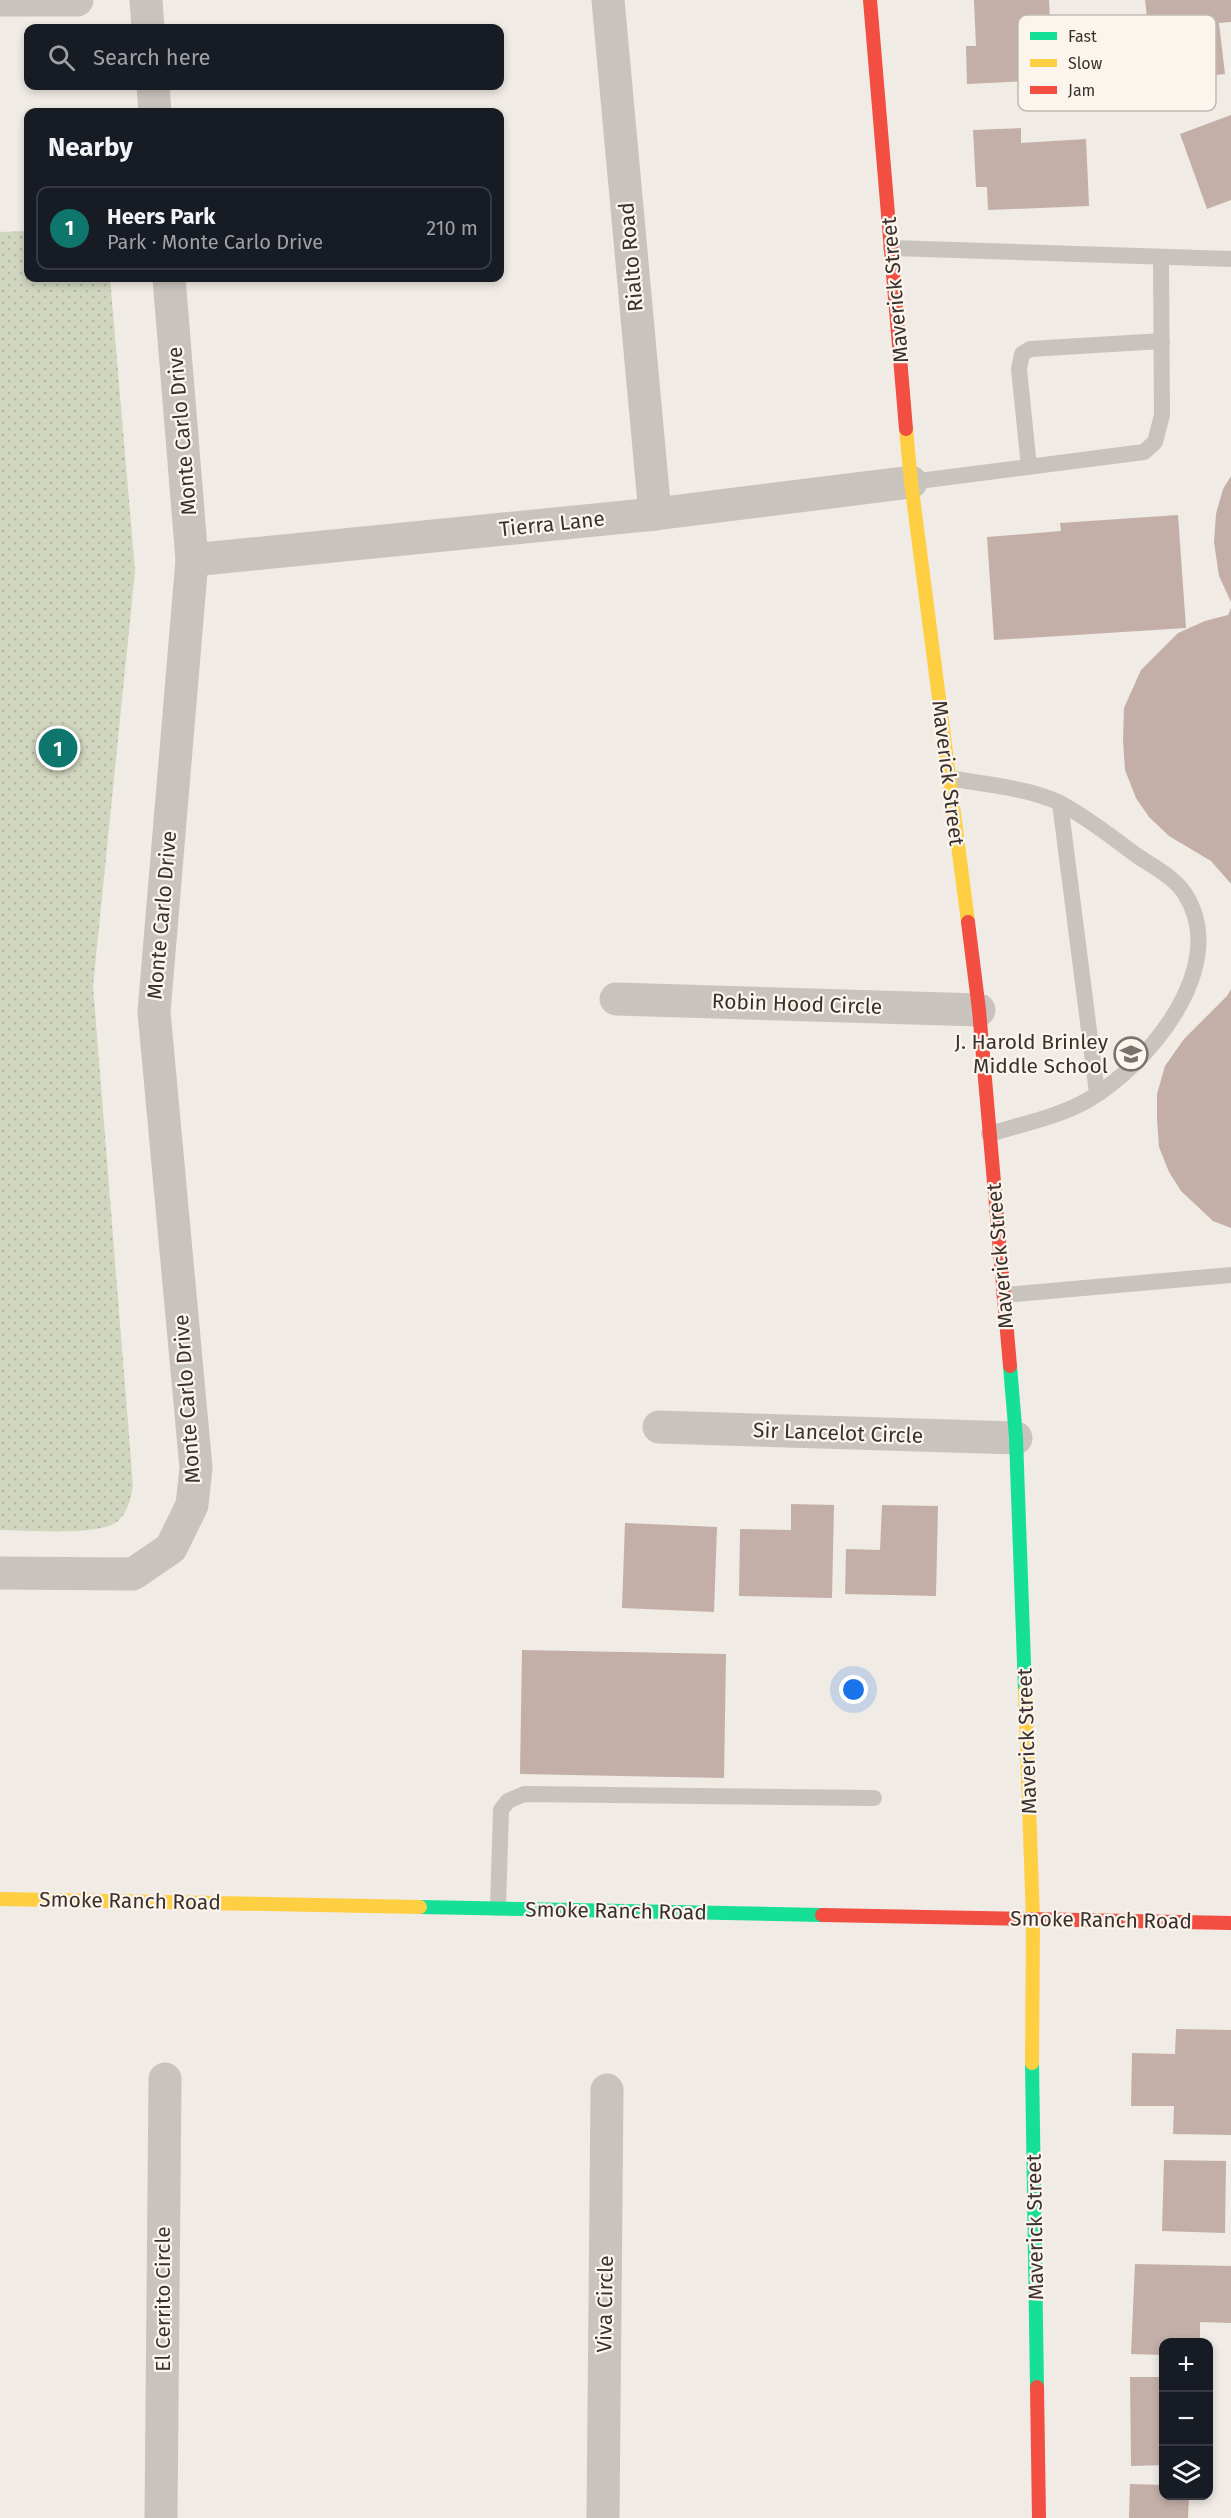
<!DOCTYPE html>
<html lang="en">
<head>
<meta charset="utf-8">
<style>
  :root { --surface:#171b24; --page:#242831; --text:#f1f3f6; --muted:#9ea1a6; --line:#363941; --accent:#0f766e }
  body { margin:0; font-family:"Fira Sans",sans-serif; background:var(--page); color:var(--text) }
  .controls { position:absolute; right:18px; bottom:18px; display:grid; overflow:hidden; border-radius:12px; box-shadow:0 3px 9px #0003 }
  .controls button { width:54px; height:54px; display:grid; place-items:center; padding:0; border:0; border-bottom:2px solid var(--line); background:var(--surface); color:var(--text); font:30px sans-serif }
  .you { position:absolute; left:854px; top:1690px; width:21px; height:21px; margin:-15px; border:4px solid #fff; border-radius:50%; background:#1a73e8; box-shadow:0 0 0 9px #1a73e833 }
  .badge { display:grid; place-items:center; width:39px; height:39px; border-radius:50%; background:var(--accent); color:#fff; font-size:20px; font-weight:700 }
  .pin { position:absolute; translate:-50% -50%; border:3px solid #fff; box-shadow:0 2px 6px #0006 }
  .list { margin:0; padding:0; list-style:none }
  h2 { display:flex; justify-content:space-between; align-items:center; height:78px; margin:0; padding:0 24px; font-size:26px }
  h2 small { font-size:20px; font-weight:400; color:var(--muted) }
  .list li { display:grid; grid-template-columns:39px 1fr auto; gap:18px; align-items:center; box-sizing:border-box; height:84px; margin:0 12px 12px; padding:0 12px; border:2px solid var(--line); border-radius:12px }
  .list b { display:block; font-size:22px; white-space:nowrap }
  .list p { margin:0; font-size:20px; white-space:nowrap; color:var(--muted) }
  .list em { font-size:20px; font-style:normal; color:var(--muted) }
  .icon { flex:none; width:33px; height:33px; fill:none; stroke:currentColor; stroke-width:2; stroke-linecap:round; stroke-linejoin:round }
  .map { position:relative; flex:none; width:1231px; height:2518px; overflow:hidden }
  .search { position:absolute; background:var(--surface); box-shadow:0 3px 9px #0003; left:24px; top:24px; width:480px; height:66px; display:flex; align-items:center; gap:15px; box-sizing:border-box; padding:0 21px; border-radius:12px; color:var(--muted); font-size:22px }
  .panel { position:absolute; background:var(--surface); box-shadow:0 3px 9px #0003; left:24px; top:108px; width:480px; height:174px; border-radius:12px }
  .map>svg:first-child { display:block }
  .park { fill:url(#park-dots) }
  .building { fill:#c3afa7 }
  .lines { fill:none; stroke-linecap:round; stroke-linejoin:round }
  .lane { stroke:#c9c3be; stroke-width:16 }
  .street { stroke:#c9c3be; stroke-width:33 }
  .fast { stroke:#16e098; stroke-width:14 }
  .slow { stroke:#ffcf43; stroke-width:14 }
  .jam { stroke:#f24e42; stroke-width:14 }
  .labels { text-anchor:middle; stroke-width:4.5; stroke-linejoin:round; paint-order:stroke }
  .street-label { font-size:21px; fill:#3b302b; stroke:#fbf5ee }
  .poi-label { font-size:21px; fill:#3b302b; stroke:#fbf5ee; text-anchor:end }
  .key { fill:#fbf5ee; stroke:#c1bab4; stroke-width:1.5 }
  .key-label { font-size:16px; fill:#3b302b }
</style>
</head>
<body>
<div class="map">
<svg width="1231" height="2518" viewBox="0 0 1231 2518">
  <defs>
    <pattern id="park-dots" width="8" height="8" patternUnits="userSpaceOnUse" patternTransform="scale(1.5)"><rect width="8" height="8" fill="#d1d6bf"/><path d="M2 2h.1M6 6h.1" fill="none" stroke="#b4b8a4" stroke-width="1.8" stroke-linecap="round"/></pattern>
  </defs>
  <rect width="100%" height="100%" fill="#f0ebe5"/>
  <path class="park" d="M28,231V278H110L135,571L93,986L133,1486C131,1498 128,1511 119,1520C103,1537 25,1530 0,1530V232Z"/>
  <g class="building">
    <path d="M974,0H1049L1051,45L1072,44L1074,79L967,84L966,46H976Z"/>
    <path d="M1145,0H1231V22L1219,23L1225,74L1151,82L1148,52H1151Z"/>
    <path d="M1231,115V200L1207,209L1180,134Z"/>
    <path d="M1021,128V143L1086,139L1089,206L988,210L987,187H976L973,130Z"/>
    <path d="M1231,476V602L1219,576L1214,542L1216,514L1223,489Z"/>
    <path d="M1178,515L1186,628L994,640L987,537L1061,531L1060,523Z"/>
    <path d="M1231,608V884L1211,861L1169,836L1149,817L1136,798L1125,770L1123,740L1124,708L1141,670L1178,633L1205,621L1228,615Z"/>
    <path d="M1231,989V1228L1213,1221L1181,1191L1169,1172L1159,1147L1157,1119V1094L1165,1066L1184,1039L1227,996Z"/>
    <path d="M791,1504L834,1505L832,1598L739,1596L740,1529L791,1530Z"/>
    <path d="M882,1505L938,1506L936,1596L845,1594L846,1549L880,1550Z"/>
    <path d="M625,1523L717,1527L714,1612L622,1608Z"/>
    <path d="M522,1650L726,1654L724,1778L520,1774Z"/>
    <path d="M1176,2029L1231,2030V2135L1173,2134L1174,2106H1131L1132,2053L1175,2054Z"/>
    <path d="M1164,2160L1226,2161L1225,2233L1162,2231Z"/>
    <path d="M1135,2264L1231,2266V2323L1200,2322V2342H1164V2355L1131,2354Z"/>
    <path d="M1130,2377H1164V2465L1131,2466Z"/>
    <path d="M1130,2484L1164,2485V2496H1189L1188,2518H1129Z"/>
  </g>
  <g class="lines">
    <g class="lane">
      <path d="M891,248L1231,259"/>
      <path d="M1029,467L1019,369L1022,354L1030,349L1162,341"/>
      <path d="M911,482L1144,452L1155,442L1162,415L1161,257"/>
      <path d="M948,778C983,784 1029,788 1060,803C1087,817 1114,839 1139,857C1154,867 1175,878 1185,894C1231,966 1149,1064 1088,1100C1058,1117 1023,1124 989,1134"/>
      <path d="M1060,803L1097,1093"/>
      <path d="M1004,1295L1231,1275"/>
      <path d="M498,1908L501,1810L508,1801L524,1794L874,1798"/>
    </g>
    <g class="street">
      <path d="M0,0H77"/>
      <path d="M146,0L148,28"/>
      <path d="M608,0L655,514"/>
      <path d="M153,86L155,112"/>
      <path d="M192,560L655,514L911,482"/>
      <path d="M616,999L979,1010"/>
      <path d="M659,1427L1016,1438"/>
      <path d="M0,1573L133,1574L171,1548L192,1505L196,1468L154,1012L192,560L169,278"/>
      <path d="M161,2518L165,2079"/>
      <path d="M603,2518L607,2090"/>
    </g>
    <g class="fast">
      <path d="M1010,1366L1016,1438L1025,1691"/>
      <path d="M420,1907L822,1915"/>
      <path d="M1032,2063L1037,2387"/>
    </g>
    <g class="slow">
      <path d="M906,429L911,482L968,922"/>
      <path d="M1025,1691L1033,1919L1032,2063"/>
      <path d="M0,1899L420,1907"/>
    </g>
    <g class="jam">
      <path d="M870,0L906,429"/>
      <path d="M968,922L979,1010L1010,1366"/>
      <path d="M822,1915L1231,1923"/>
      <path d="M1037,2387L1039,2518"/>
    </g>
  </g>
  <defs>
    <symbol id="school-ring" viewBox="-11 -11 22 22"><circle r="9.5" fill="#fbf5ee" stroke="#7a716c" stroke-width="1.5"/><path d="M0-5L7-2L0 1L-7-2ZM-4 1L0 2.5L4 1V4Q0 6-4 4Z" fill="#7a716c"/></symbol>
  </defs>
  <g fill-rule="evenodd">
    <use href="#school-ring" x="1112" y="1035" width="38" height="38"/>
  </g>
  <g class="labels">
    <g class="street-label">
      <text transform="translate(631 257) rotate(-95)" y="7">Rialto Road</text>
      <text transform="translate(895 290) rotate(-95)" y="7">Maverick Street</text>
      <text transform="translate(182 431) rotate(-95)" y="7">Monte Carlo Drive</text>
      <text transform="translate(552 524) rotate(-6)" y="7">Tierra Lane</text>
      <text transform="translate(948 773) rotate(83)" y="7">Maverick Street</text>
      <text transform="translate(162 915) rotate(-85)" y="7">Monte Carlo Drive</text>
      <text transform="translate(797 1004) rotate(2)" y="7">Robin Hood Circle</text>
      <text transform="translate(1000 1256) rotate(-95)" y="7">Maverick Street</text>
      <text transform="translate(187 1399) rotate(-94)" y="7">Monte Carlo Drive</text>
      <text transform="translate(838 1433) rotate(2)" y="7">Sir Lancelot Circle</text>
      <text transform="translate(1027 1741) rotate(-92)" y="7">Maverick Street</text>
      <text transform="translate(130 1901) rotate(1)" y="7">Smoke Ranch Road</text>
      <text transform="translate(616 1911) rotate(1)" y="7">Smoke Ranch Road</text>
      <text transform="translate(1101 1920) rotate(1)" y="7">Smoke Ranch Road</text>
      <text transform="translate(1035 2227) rotate(-91)" y="7">Maverick Street</text>
      <text transform="translate(163 2299) rotate(-90)" y="7">El Cerrito Circle</text>
      <text transform="translate(605 2304) rotate(-89)" y="7">Viva Circle</text>
    </g>
    <g class="poi-label">
      <text x="1108" y="1049">J. Harold Brinley<tspan x="1108" dy="24">Middle School</tspan></text>
    </g>
  </g>
  <rect x="1018" y="15" width="198" height="96" rx="9" class="key"/>
  <rect x="1030" y="32" width="27" height="8" fill="#16e098"/>
  <rect x="1030" y="59" width="27" height="8" fill="#ffcf43"/>
  <rect x="1030" y="86" width="27" height="8" fill="#f24e42"/>
  <g class="key-label">
    <text x="1068" y="42">Fast</text>
    <text x="1068" y="69">Slow</text>
    <text x="1068" y="96">Jam</text>
  </g>
</svg>
<div class="controls">
<button>+</button>
<button>−</button>
<button><svg class="icon" aria-label="layers" viewBox="0 0 24 24"><path d="M12 4l9 5-9 5-9-5zM3 14l9 5 9-5"/></svg></button>
</div>
<div class="you"></div>
<div class="pin badge" style="left:58px;top:748px">1</div>
<div class="search"><svg class="icon" aria-label="search" viewBox="0 0 24 24"><circle cx="10" cy="10" r="6"/><path d="M15 15l6 6"/></svg>Search here</div>
<section class="panel">
<h2>Nearby<small></small></h2>
<ul class="list">
<li><span class="badge">1</span><div><b>Heers Park</b><p>Park · Monte Carlo Drive</p></div><em>210 m</em></li>
</ul>
</section>
</div>
</body>
</html>
